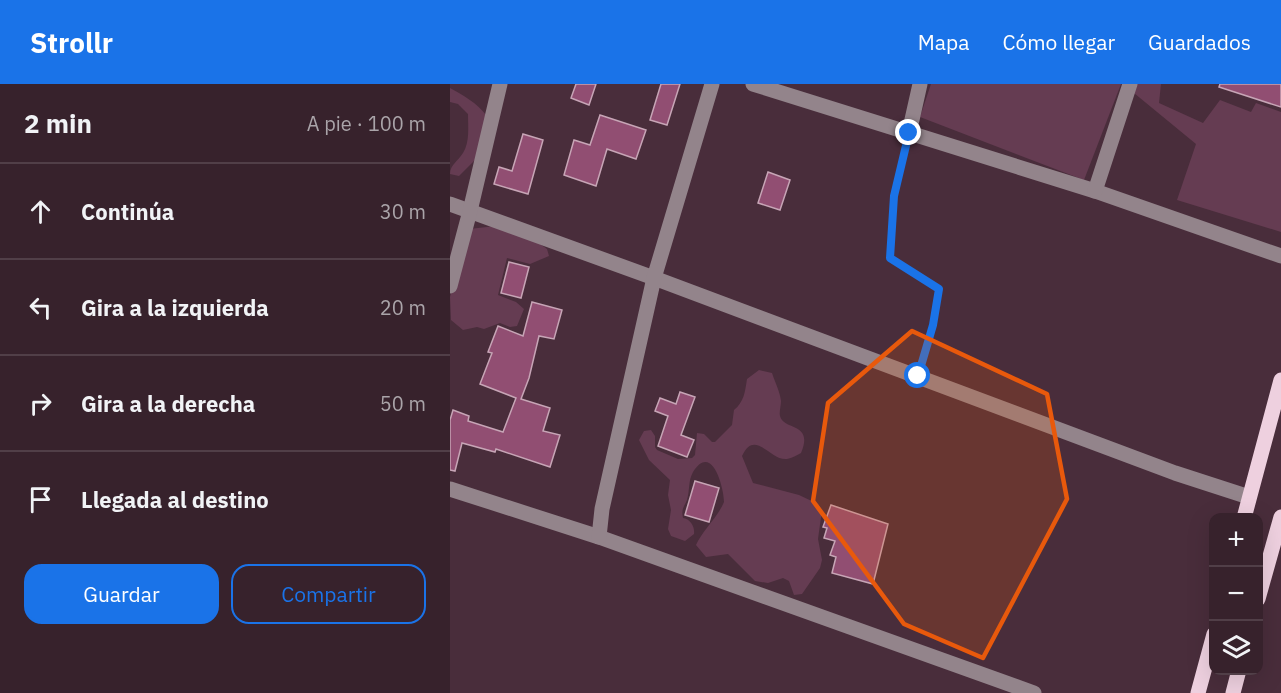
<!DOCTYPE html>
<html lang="es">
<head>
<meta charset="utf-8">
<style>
  :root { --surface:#37222c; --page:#3e2a34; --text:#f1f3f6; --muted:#aaa4a9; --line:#513f48; --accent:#1a73e8 }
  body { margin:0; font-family:"IBM Plex Sans",sans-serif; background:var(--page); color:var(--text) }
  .controls { position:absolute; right:18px; bottom:18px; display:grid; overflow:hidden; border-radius:12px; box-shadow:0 6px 24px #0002 }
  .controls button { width:54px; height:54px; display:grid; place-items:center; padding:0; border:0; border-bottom:2px solid var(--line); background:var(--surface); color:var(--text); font:30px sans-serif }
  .stop { position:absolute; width:18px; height:18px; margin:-14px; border:4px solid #1a73e8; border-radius:50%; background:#fff }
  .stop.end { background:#1a73e8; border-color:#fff; box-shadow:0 2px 6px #0008 }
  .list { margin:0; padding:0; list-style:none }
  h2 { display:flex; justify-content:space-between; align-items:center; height:78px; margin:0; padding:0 24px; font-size:26px }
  h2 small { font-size:20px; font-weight:400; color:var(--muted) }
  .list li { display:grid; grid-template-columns:39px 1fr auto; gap:18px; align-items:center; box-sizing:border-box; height:96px; padding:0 24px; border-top:2px solid var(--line) }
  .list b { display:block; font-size:22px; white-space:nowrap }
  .list em { font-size:20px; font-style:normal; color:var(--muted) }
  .actions { display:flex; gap:12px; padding:18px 24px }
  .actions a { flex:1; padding:14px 0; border:2px solid var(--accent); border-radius:18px; text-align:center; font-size:21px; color:var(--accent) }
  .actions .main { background:var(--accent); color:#fff }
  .icon { flex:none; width:33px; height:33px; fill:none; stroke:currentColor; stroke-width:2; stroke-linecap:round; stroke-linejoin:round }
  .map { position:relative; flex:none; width:831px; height:609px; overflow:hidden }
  header { display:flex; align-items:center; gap:36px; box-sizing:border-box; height:84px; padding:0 30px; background:var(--accent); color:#fff }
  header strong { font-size:28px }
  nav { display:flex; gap:33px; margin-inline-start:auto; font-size:21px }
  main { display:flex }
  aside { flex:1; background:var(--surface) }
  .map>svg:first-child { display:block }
  .green { fill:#653c52 }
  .building { fill:#914e72; stroke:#c7a5b6; stroke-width:1.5 }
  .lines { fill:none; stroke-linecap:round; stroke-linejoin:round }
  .path { stroke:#816874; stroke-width:3; stroke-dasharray:3 4.5; stroke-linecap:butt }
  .minor { stroke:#93848b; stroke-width:15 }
  .major { stroke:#eed0df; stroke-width:15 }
  .route { stroke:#1a73e8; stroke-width:8 }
  .marked { fill:#e8590c; fill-opacity:0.2; stroke:#e8590c; stroke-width:4.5; stroke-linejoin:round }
</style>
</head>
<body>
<header>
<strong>Strollr</strong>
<nav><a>Mapa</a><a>Cómo llegar</a><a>Guardados</a></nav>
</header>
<main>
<aside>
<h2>2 min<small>A pie · 100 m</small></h2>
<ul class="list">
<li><svg class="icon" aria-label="ahead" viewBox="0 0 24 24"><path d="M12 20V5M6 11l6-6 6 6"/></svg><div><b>Continúa</b></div><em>30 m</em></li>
<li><svg class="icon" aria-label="left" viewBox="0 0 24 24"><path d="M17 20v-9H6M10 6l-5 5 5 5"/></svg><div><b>Gira a la izquierda</b></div><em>20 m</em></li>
<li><svg class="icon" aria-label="right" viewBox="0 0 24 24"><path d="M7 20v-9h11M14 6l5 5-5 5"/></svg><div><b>Gira a la derecha</b></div><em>50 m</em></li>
<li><svg class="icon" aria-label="arrive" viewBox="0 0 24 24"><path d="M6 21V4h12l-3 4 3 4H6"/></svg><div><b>Llegada al destino</b></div></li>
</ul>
<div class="actions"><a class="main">Guardar</a><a>Compartir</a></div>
</aside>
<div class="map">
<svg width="831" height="609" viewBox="0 0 831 609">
  <rect width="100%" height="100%" fill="#492d3b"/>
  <g class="green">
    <path d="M481,0H671L634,96L470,33Z"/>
    <path d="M673,0H711L709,19L753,39L770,16L801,28L806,19L831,28V148L727,116L746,60Z"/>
    <path d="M0,4C13,11 27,19 36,31L26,75L9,92L0,90C0,81 8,77 13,69C20,58 18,43 18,30L8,20L0,18Z"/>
    <path d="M46,142L90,160L97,165L99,172L80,180L57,174L48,211L66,218L74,225L67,242L60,243L50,239L34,245L27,243L13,246L1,236L0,213L19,145Z"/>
    <path d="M309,286L322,289C325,298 330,308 331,317C331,322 329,328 330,332C334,347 364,338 351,369C347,371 342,374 337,375C320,377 305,344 292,372L303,399L349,411L368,420L372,426L368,455L372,476L370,484L352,510L344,511L339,497L333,494L318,499L305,497L278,470L256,473L246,461C252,447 268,433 274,418C274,404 262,358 243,388C238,397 240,406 237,416C234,423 231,425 233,434C240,435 245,442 244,450L235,457L221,452L218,445L221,426L218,411L220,396L199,376L189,356L194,347L201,346L205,352V363L207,366L228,375L242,374L245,371L247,349L254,350L262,358H265L282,341L284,326C294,318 295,308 297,295Z"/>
  </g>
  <g class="building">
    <path d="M126,0H146L139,21L121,14Z"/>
    <path d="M211,0H230L217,41L200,36Z"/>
    <path d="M770,0H831V23L769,3Z"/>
    <path d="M150,31L196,46L186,75L157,65L146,102L114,91L124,56L140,61Z"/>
    <path d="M73,50L93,56L78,110L44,100L49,83L62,87Z"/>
    <path d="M318,88L340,96L330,126L308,119Z"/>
    <path d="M59,178L79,183L71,214L51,209Z"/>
    <path d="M82,218L112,226L104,255L89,252L79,294L71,315L100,324L93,347L110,351L100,383L46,365L45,368L12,359L5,387L0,386V336L3,326L19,332L18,337L53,348L66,314L30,300L42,269L38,268L48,242L73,252Z"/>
    <path d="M230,308L245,313L231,351L244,356L237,373L208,362L218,332L205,327L210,314L226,320Z"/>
    <path d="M245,397L269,404L259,438L235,431Z"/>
    <path d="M381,421L438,440L423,500L382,489L386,473L380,471L385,457L374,454L377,444L373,443Z"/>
  </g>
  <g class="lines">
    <path class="path" d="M455,65L444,112L439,174L489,205L483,241L472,279"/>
    <g class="minor">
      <path d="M303,0L645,107L831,172"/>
      <path d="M459,49L470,0"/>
      <path d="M645,107L680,0"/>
      <path d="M0,120L204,194L725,389L799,413"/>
      <path d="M0,202L20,127L50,0"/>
      <path d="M0,405L149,453L584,609"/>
      <path d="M149,453L152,425L204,194L262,0"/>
    </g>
    <g class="major">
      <path d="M794,434L831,296"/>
      <path d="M808,515L831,433"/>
      <path d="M748,609L764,550"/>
      <path d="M783,609L789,586"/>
    </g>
  </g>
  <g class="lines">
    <path class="route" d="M459,49L444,112L440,174L489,205L483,241L468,292"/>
  </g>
  <path class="marked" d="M462,247L597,310L617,415L533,574L454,540L363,417L378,319Z"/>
</svg>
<div class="controls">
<button>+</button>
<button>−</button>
<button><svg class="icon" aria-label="layers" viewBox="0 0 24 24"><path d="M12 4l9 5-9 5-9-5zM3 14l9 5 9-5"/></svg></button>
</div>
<div class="stop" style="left:468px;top:292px"></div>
<div class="stop end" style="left:459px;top:49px"></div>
</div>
</main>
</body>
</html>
